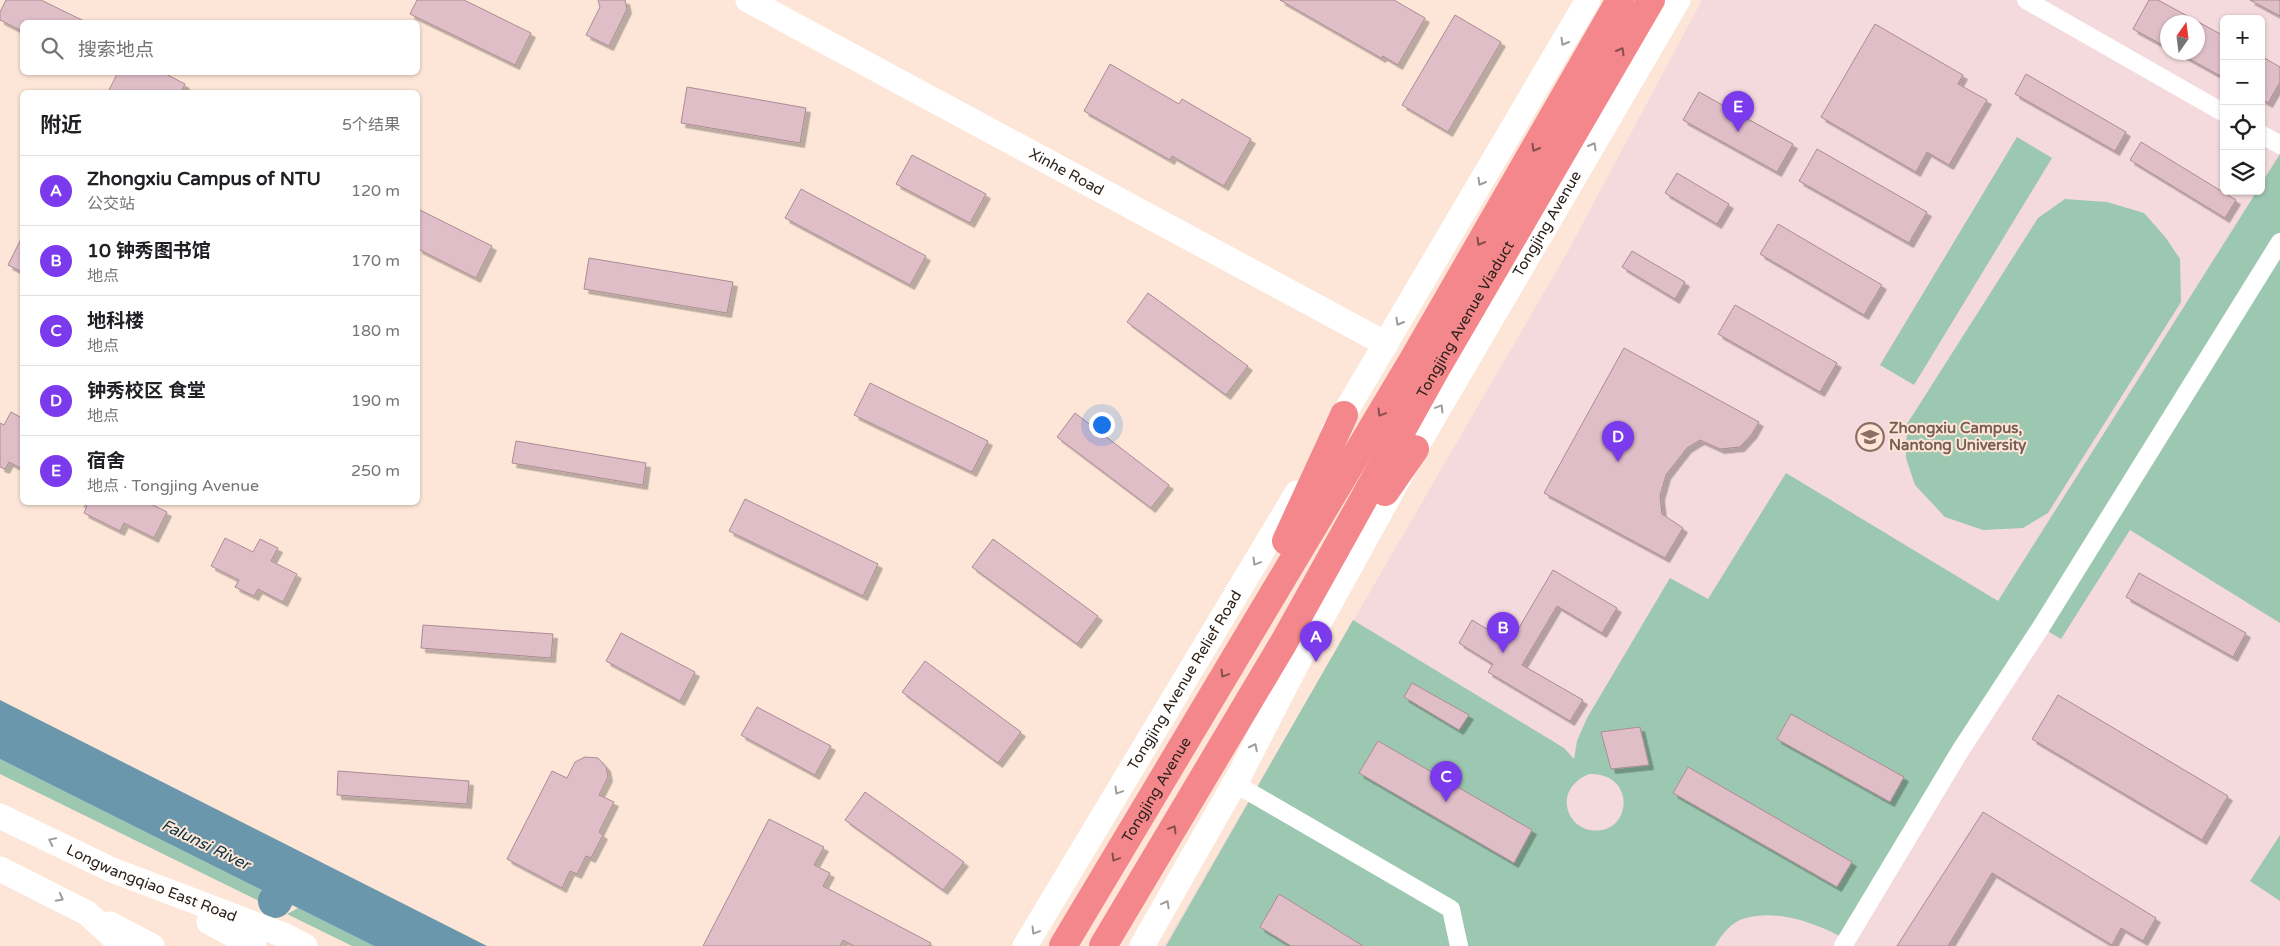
<!DOCTYPE html>
<html lang="zh">
<head>
<meta charset="utf-8">
<style>
  :root { --surface:#fff; --page:#f2f2f2; --text:#202124; --muted:#757577; --line:#e0e0e0; --accent:#7c3aed }
  body { margin:0; font-family:"Varela Round","Noto Sans SC",sans-serif; background:var(--page); color:var(--text) }
  .controls { position:absolute; right:15px; top:15px; display:grid; overflow:hidden; border-radius:8px; box-shadow:0 1px 4px #0004 }
  .controls button { width:45px; height:45px; display:grid; place-items:center; padding:0; border:0; border-bottom:1px solid var(--line); background:var(--surface); color:var(--text); font:25px sans-serif }
  .compass { position:absolute; left:2160px; top:15px; width:45px; height:45px; border-radius:50%; background:var(--surface); box-shadow:0 1px 4px #0004; rotate:14deg }
  .you { position:absolute; left:1101px; top:424px; width:18px; height:18px; margin:-12px; border:4px solid #fff; border-radius:50%; background:#1a73e8; box-shadow:0 0 0 8px #1a73e833 }
  .badge { display:grid; place-items:center; width:32px; height:32px; border-radius:50%; background:var(--accent); color:#fff; font-size:16px; font-weight:700 }
  .pin { position:absolute; translate:-50% -41px; filter:drop-shadow(0 1px 2px #0008) }
  .pin::after { content:''; position:absolute; top:26px; width:18px; height:15px; background:inherit; clip-path:polygon(0 0,100% 0,50% 100%) }
  .list { margin:0; padding:0; list-style:none }
  h2 { display:flex; justify-content:space-between; align-items:center; height:65px; margin:0; padding:0 20px; font-size:21px }
  h2 small { font-size:16px; font-weight:400; color:var(--muted) }
  .list li { display:grid; grid-template-columns:32px 1fr auto; gap:15px; align-items:center; box-sizing:border-box; height:70px; padding:0 20px; border-top:1px solid var(--line) }
  .list b { display:block; font-size:19px; white-space:nowrap }
  .list p { margin:0; font-size:16px; white-space:nowrap; color:var(--muted) }
  .list em { font-size:16px; font-style:normal; color:var(--muted) }
  .icon { flex:none; width:28px; height:28px; fill:none; stroke:currentColor; stroke-width:2; stroke-linecap:round; stroke-linejoin:round }
  .map { position:relative; flex:none; width:2280px; height:946px; overflow:hidden }
  .search { position:absolute; background:var(--surface); box-shadow:0 1px 4px #0004; left:20px; top:20px; width:400px; height:55px; display:flex; align-items:center; gap:12px; box-sizing:border-box; padding:0 18px; border-radius:8px; color:var(--muted); font-size:19px }
  .panel { position:absolute; background:var(--surface); box-shadow:0 1px 4px #0004; left:20px; top:90px; width:400px; height:415px; border-radius:8px }
  .map>svg:first-child { display:block }
  .education { fill:#f4d9dd; fill-rule:evenodd }
  .green { fill:#9cc7b0; fill-rule:evenodd }
  .water { fill:#6a97ab }
  .lines { fill:none; stroke-linecap:round; stroke-linejoin:round }
  .river { stroke:#6a97ab; stroke-width:34 }
  .building { fill:#e0bec8; stroke:#ab8b95; filter:url(#shadow) }
  .street { stroke:#fff; stroke-width:18 }
  .secondary { stroke:#fff; stroke-width:25 }
  .highway { stroke:#f3878b; stroke-width:28 }
  .oneway { stroke:#a09c98 }
  .oneway2 { stroke:#864f4d }
  .labels { text-anchor:middle; stroke-width:4; stroke-linejoin:round; paint-order:stroke }
  .street-label { font-size:15px; fill:#2c221b; stroke:#fde6d7 }
  .education-label { font-size:15px; font-weight:bold; fill:#785e54; stroke:#fde6d7; text-anchor:start }
  .water-label { font-size:16px; font-style:italic; fill:#083342; stroke:#fde6d7 }
</style>
</head>
<body>
<div class="map">
<svg width="2280" height="946" viewBox="0 0 2280 946">
  <defs>
    <filter id="shadow"><feDropShadow dx="4.5" dy="4.5" stdDeviation="0" flood-color="#0004"/></filter>
  </defs>
  <rect width="100%" height="100%" fill="#fde6d7"/>
  <path class="education" d="M1702,0H2280V946H1164L1567,253ZM2224,19H2261V191H2224ZM2168,22H2198V52H2168Z"/>
  <g class="green">
    <path d="M2017,137L2052,158L1914,385L1880,365Z"/>
    <path d="M2280,154V623L2130,530L2061,639L2041,627L1847,940C1818,924 1779,909 1746,918C1732,921 1722,934 1715,946H1166L1353,620L1564,748L1574,759L1577,741L1587,718L1670,578L1708,599L1786,473L1998,601L2257,191H2261V184ZM1589,774C1638,772 1632,837 1590,830C1583,829 1575,824 1571,817C1560,799 1571,781 1589,774Z"/>
    <path d="M2065,199L2107,202L2144,213L2166,238L2180,259L2181,302L2048,513L2023,528L1983,530L1945,517L1915,485L1906,458L1907,424L2038,218Z"/>
    <path d="M0,759L261,888V902L0,774Z"/>
    <path d="M2280,835V901L2250,881Z"/>
    <path d="M298,908L374,946H352L287,914Z"/>
  </g>
  <path class="water" d="M0,700L487,946H374L0,759Z"/>
  <g class="lines">
    <path class="river" d="M275,901L285,883"/>
  </g>
  <g class="building">
    <path d="M6,0H41L86,22H22V31L0,20V12Z"/>
    <path d="M417,0H464L531,33L515,65L410,14Z"/>
    <path d="M598,0H625L627,9L609,46L586,35L600,7Z"/>
    <path d="M1280,0H1394L1425,18L1398,65L1383,56L1381,58Z"/>
    <path d="M2149,0H2158L2224,36V78L2177,52H2198V22H2168V48L2133,29Z"/>
    <path d="M2250,0H2280V16Z"/>
    <path d="M1455,15L1501,42L1448,132L1402,105Z"/>
    <path d="M1875,24L1963,75L1958,84L1987,100L1949,165L1927,152L1916,172L1821,117Z"/>
    <path d="M2261,56L2280,67V82L2268,103L2261,99Z"/>
    <path d="M1110,64L1179,104L1182,99L1251,139L1224,186L1172,156L1170,160L1084,111Z"/>
    <path d="M118,72H162L185,84L181,92H108Z"/>
    <path d="M2026,74L2126,132L2115,151L2015,94Z"/>
    <path d="M687,87L806,108L800,143L681,123Z"/>
    <path d="M1699,92L1793,144L1777,172L1683,120Z"/>
    <path d="M2141,142L2236,200L2225,218L2130,160Z"/>
    <path d="M1817,149L1927,212L1909,243L1799,181Z"/>
    <path d="M912,155L986,194L970,223L896,184Z"/>
    <path d="M1677,173L1729,204L1717,224L1665,193Z"/>
    <path d="M801,189L926,256L910,285L785,218Z"/>
    <path d="M418,209L492,246L476,278L418,249Z"/>
    <path d="M1778,224L1882,285L1864,315L1760,254Z"/>
    <path d="M22,237V272L8,265Z"/>
    <path d="M1632,251L1685,282L1675,299L1622,267Z"/>
    <path d="M589,258L733,282L727,313L584,289Z"/>
    <path d="M1148,293L1248,366L1226,395L1127,322Z"/>
    <path d="M1735,305L1837,363L1820,392L1718,334Z"/>
    <path d="M1624,348L1759,422L1752,434L1740,447L1720,449L1700,440L1687,448L1666,475L1660,496L1662,514L1683,528L1665,558L1544,493Z"/>
    <path d="M870,383L988,441L972,472L854,415Z"/>
    <path d="M11,412L22,418V469L9,462L5,469L0,467V423L4,425Z"/>
    <path d="M1075,413L1169,485L1151,508L1057,437Z"/>
    <path d="M516,441L646,463L643,485L512,463Z"/>
    <path d="M745,499L878,564L863,596L729,531Z"/>
    <path d="M79,502H147L167,512L154,538L124,523L120,531L84,513L87,506Z"/>
    <path d="M225,538L253,552L260,539L278,548L271,561L297,574L283,602L258,589L254,596L235,587L239,580L211,566Z"/>
    <path d="M993,539L1098,616L1077,644L972,567Z"/>
    <path d="M1553,570L1617,608L1602,633L1557,606L1522,665L1583,700L1570,721L1488,672L1493,664L1459,643L1472,620L1510,643Z"/>
    <path d="M2139,573L2246,633L2233,657L2126,597Z"/>
    <path d="M423,625L553,634L551,658L421,648Z"/>
    <path d="M621,633L695,672L680,701L606,661Z"/>
    <path d="M925,661L1021,732L998,763L902,692Z"/>
    <path d="M1412,683L1469,715L1459,730L1404,697Z"/>
    <path d="M2058,695L2228,796L2202,840L2032,739Z"/>
    <path d="M757,707L831,746L815,775L741,735Z"/>
    <path d="M1791,714L1904,777L1890,802L1777,739Z"/>
    <path d="M1640,727L1649,765L1611,769L1601,732Z"/>
    <path d="M1378,741L1532,830L1514,863L1359,773Z"/>
    <path d="M585,757L598,758L606,767L608,777L599,795L614,802L599,832L603,835L591,858L586,856L577,874L570,871L562,888L507,859L552,771L567,778L575,762Z"/>
    <path d="M1688,767L1852,862L1837,887L1673,793Z"/>
    <path d="M338,771L469,781L467,804L337,795Z"/>
    <path d="M865,792L964,862L943,890L845,820Z"/>
    <path d="M1983,812L2156,918L2143,941L2121,928L2112,945L1992,873L1948,946H1897Z"/>
    <path d="M769,819L824,847L814,865L830,873L823,886L931,943L929,946H854L843,940L840,946H703Z"/>
    <path d="M1279,894L1363,946H1291L1260,927Z"/>
  </g>
  <g class="lines">
    <g class="street">
      <path d="M2026,0L2224,113"/>
      <path d="M2261,134L2280,145"/>
      <path d="M1234,783L1451,909L1459,946"/>
      <path d="M1843,946L1960,751L2041,627L2280,242"/>
    </g>
    <g class="secondary">
      <path id="s1" d="M748,0L1386,344"/>
      <path d="M1333,433L1588,0"/>
      <path id="s2" d="M0,816L112,870L286,936L305,946"/>
      <path d="M0,869L87,913L123,946"/>
      <path d="M209,922L254,946"/>
      <path d="M110,924L152,946"/>
      <path id="s3" d="M1025,946L1297,493"/>
      <path id="s4" d="M1142,946L1241,772L1302,654L1415,449L1678,0"/>
    </g>
    <g class="highway">
      <path d="M1385,492L1415,449"/>
      <path d="M1286,541L1344,415"/>
      <path id="s5" d="M1063,946L1414,358L1620,0"/>
      <path id="s6" d="M1103,946L1284,642L1436,369L1651,0"/>
    </g>
  </g>
  <defs><path id="oneway-chevron" d="M-2-3.5L2.5 0L-2 3.5" fill="none" stroke-width="1.6" stroke-linecap="round" stroke-linejoin="round" transform="scale(1.25)"/></defs>
  <g class="oneway">
    <use href="#oneway-chevron" transform="translate(1564 42) rotate(120)"/>
    <use href="#oneway-chevron" transform="translate(1593 146) rotate(-60)"/>
    <use href="#oneway-chevron" transform="translate(1481 182) rotate(120)"/>
    <use href="#oneway-chevron" transform="translate(1399 322) rotate(120)"/>
    <use href="#oneway-chevron" transform="translate(1440 408) rotate(-59)"/>
    <use href="#oneway-chevron" transform="translate(1256 562) rotate(121)"/>
    <use href="#oneway-chevron" transform="translate(1254 747) rotate(-63)"/>
    <use href="#oneway-chevron" transform="translate(1118 791) rotate(121)"/>
    <use href="#oneway-chevron" transform="translate(52 841) rotate(-154)"/>
    <use href="#oneway-chevron" transform="translate(60 898) rotate(28)"/>
    <use href="#oneway-chevron" transform="translate(1166 904) rotate(-61)"/>
    <use href="#oneway-chevron" transform="translate(1035 931) rotate(121)"/>
  </g>
  <g class="oneway2">
    <use href="#oneway-chevron" transform="translate(1621 51) rotate(-60)"/>
    <use href="#oneway-chevron" transform="translate(1535 148) rotate(120)"/>
    <use href="#oneway-chevron" transform="translate(1480 242) rotate(120)"/>
    <use href="#oneway-chevron" transform="translate(1381 413) rotate(121)"/>
    <use href="#oneway-chevron" transform="translate(1224 674) rotate(121)"/>
    <use href="#oneway-chevron" transform="translate(1173 829) rotate(-59)"/>
    <use href="#oneway-chevron" transform="translate(1115 858) rotate(121)"/>
  </g>
  <defs>
    <symbol id="university-ring" viewBox="-11 -11 22 22"><circle r="9.5" fill="#fde6d7" stroke="#8d6e63" stroke-width="1.5"/><path d="M0-5L7-2L0 1L-7-2ZM-4 1L0 2.5L4 1V4Q0 6-4 4Z" fill="#8d6e63"/></symbol>
  </defs>
  <g fill-rule="evenodd">
    <use href="#university-ring" x="1854" y="421" width="32" height="32"/>
  </g>
  <g class="labels">
    <g class="street-label">
      <text dy="5" stroke="none"><textPath href="#s1" startOffset="362">Xinhe Road</textPath></text>
      <text dy="5" stroke="none"><textPath href="#s4" startOffset="828">Tongjing Avenue</textPath></text>
      <text dy="5" stroke="none"><textPath href="#s6" startOffset="724">Tongjing Avenue Viaduct</textPath></text>
      <text dy="5" stroke="none"><textPath href="#s3" startOffset="310">Tongjing Avenue Relief Road</textPath></text>
      <text dy="5" stroke="none"><textPath href="#s5" startOffset="182">Tongjing Avenue</textPath></text>
      <text dy="5" stroke="none"><textPath href="#s2" startOffset="166">Longwangqiao East Road</textPath></text>
    </g>
    <g class="education-label">
      <text x="1889" y="433">Zhongxiu Campus,<tspan x="1889" dy="17">Nantong University</tspan></text>
    </g>
    <g class="water-label">
      <text transform="translate(206 844) rotate(26)" y="6">Falunsi River</text>
    </g>
  </g>
</svg>
<div class="controls">
<button>+</button>
<button>−</button>
<button><svg class="icon" aria-label="locate" viewBox="0 0 24 24"><circle cx="12" cy="12" r="6"/><path d="M12 2v4M12 18v4M2 12h4M18 12h4"/></svg></button>
<button><svg class="icon" aria-label="layers" viewBox="0 0 24 24"><path d="M12 4l9 5-9 5-9-5zM3 14l9 5 9-5"/></svg></button>
</div>
<svg class="compass" viewBox="-18 -18 36 36"><path d="M0-13l5 13h-10z" fill="#e53935"/><path d="M0 13l5-13h-10z" fill="#757577"/></svg>
<div class="you"></div>
<div class="pin badge" style="left:1316px;top:662px">A</div>
<div class="pin badge" style="left:1503px;top:653px">B</div>
<div class="pin badge" style="left:1446px;top:802px">C</div>
<div class="pin badge" style="left:1618px;top:462px">D</div>
<div class="pin badge" style="left:1738px;top:132px">E</div>
<div class="search"><svg class="icon" aria-label="search" viewBox="0 0 24 24"><circle cx="10" cy="10" r="6"/><path d="M15 15l6 6"/></svg>搜索地点</div>
<section class="panel">
<h2>附近<small>5个结果</small></h2>
<ul class="list">
<li><span class="badge">A</span><div><b>Zhongxiu Campus of NTU</b><p>公交站</p></div><em>120 m</em></li>
<li><span class="badge">B</span><div><b>10 钟秀图书馆</b><p>地点</p></div><em>170 m</em></li>
<li><span class="badge">C</span><div><b>地科楼</b><p>地点</p></div><em>180 m</em></li>
<li><span class="badge">D</span><div><b>钟秀校区 食堂</b><p>地点</p></div><em>190 m</em></li>
<li><span class="badge">E</span><div><b>宿舍</b><p>地点 · Tongjing Avenue</p></div><em>250 m</em></li>
</ul>
</section>
</div>
</body>
</html>
